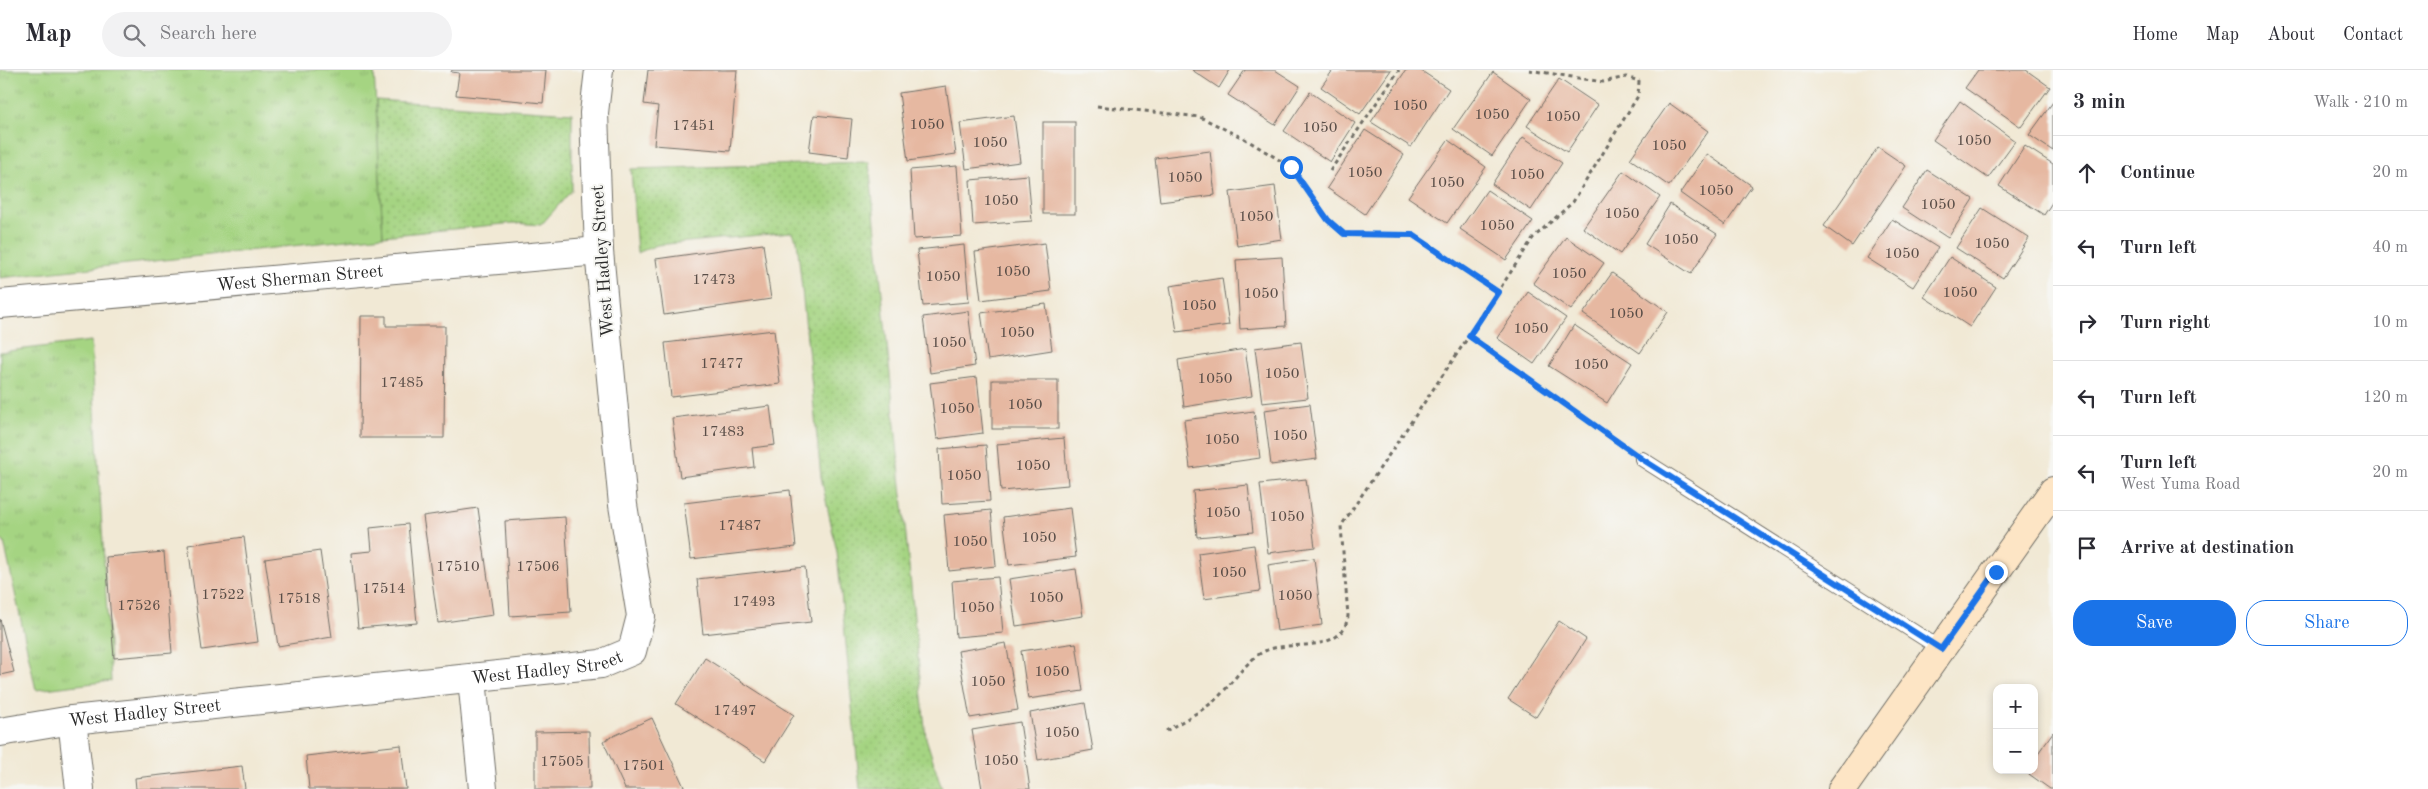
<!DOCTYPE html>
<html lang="en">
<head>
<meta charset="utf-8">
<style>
  :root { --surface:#fff; --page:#f2f2f3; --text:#2b2b33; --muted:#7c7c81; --line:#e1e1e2; --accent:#1a73e8 }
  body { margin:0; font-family:"Old Standard TT",serif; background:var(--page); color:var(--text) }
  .controls { position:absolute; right:15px; bottom:15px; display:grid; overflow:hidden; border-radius:10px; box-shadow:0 2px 8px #0003 }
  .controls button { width:45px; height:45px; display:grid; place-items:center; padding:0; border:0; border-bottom:1px solid var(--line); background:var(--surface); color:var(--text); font:25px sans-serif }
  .stop { position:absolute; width:15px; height:15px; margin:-11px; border:4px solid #1a73e8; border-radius:50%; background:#fff }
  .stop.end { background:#1a73e8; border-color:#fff; box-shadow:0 1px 5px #0008 }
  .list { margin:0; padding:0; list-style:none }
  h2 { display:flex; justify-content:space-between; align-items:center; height:65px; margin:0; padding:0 20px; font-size:21px }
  h2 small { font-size:16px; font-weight:400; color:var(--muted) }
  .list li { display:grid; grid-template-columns:32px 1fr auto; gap:15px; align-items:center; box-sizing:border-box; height:75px; padding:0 20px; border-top:1px solid var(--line) }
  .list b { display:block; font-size:19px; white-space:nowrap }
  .list p { margin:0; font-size:16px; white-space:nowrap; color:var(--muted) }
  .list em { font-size:16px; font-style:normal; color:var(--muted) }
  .actions { display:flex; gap:10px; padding:15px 20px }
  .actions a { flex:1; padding:11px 0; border:1px solid var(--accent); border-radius:20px; text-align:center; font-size:18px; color:var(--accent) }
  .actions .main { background:var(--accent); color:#fff }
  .icon { flex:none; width:28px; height:28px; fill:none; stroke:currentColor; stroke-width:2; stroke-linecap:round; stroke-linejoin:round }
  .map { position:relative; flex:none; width:2053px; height:719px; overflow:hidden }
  header { display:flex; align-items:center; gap:30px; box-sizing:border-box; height:70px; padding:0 25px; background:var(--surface); border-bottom:1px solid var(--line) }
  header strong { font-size:24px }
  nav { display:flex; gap:28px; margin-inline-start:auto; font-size:18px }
  .search { width:350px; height:45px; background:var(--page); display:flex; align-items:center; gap:12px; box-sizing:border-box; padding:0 18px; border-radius:28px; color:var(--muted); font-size:19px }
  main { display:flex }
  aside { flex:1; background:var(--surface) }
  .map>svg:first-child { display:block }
  .park { fill:url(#park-tufts); stroke:#688056 }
  .garden { fill:url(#garden-dots); stroke:#688056 }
  .building { fill:#e6b8a1 }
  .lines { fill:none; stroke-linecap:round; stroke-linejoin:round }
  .lane-casing { stroke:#706e66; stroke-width:16 }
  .street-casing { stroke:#706e66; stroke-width:30 }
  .secondary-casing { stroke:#706e66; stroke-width:30 }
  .path { stroke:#706e66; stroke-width:3; stroke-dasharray:4 4; stroke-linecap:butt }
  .lane { stroke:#fff; stroke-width:14 }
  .street { stroke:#fff; stroke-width:28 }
  .secondary { stroke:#fde5c5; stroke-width:28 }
  .route { stroke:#1a73e8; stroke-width:6 }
  .labels { text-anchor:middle; stroke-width:4; stroke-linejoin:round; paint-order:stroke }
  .number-label { font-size:15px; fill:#5a4e48 }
  .street-label { font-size:18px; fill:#2b2b2b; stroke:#f6f6f2 }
</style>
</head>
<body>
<header>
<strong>Map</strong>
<div class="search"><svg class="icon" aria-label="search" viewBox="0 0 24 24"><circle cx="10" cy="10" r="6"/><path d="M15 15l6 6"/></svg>Search here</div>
<nav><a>Home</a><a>Map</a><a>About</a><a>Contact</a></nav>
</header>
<main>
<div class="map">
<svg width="2053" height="719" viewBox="0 0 2053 719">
  <defs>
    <pattern id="park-tufts" width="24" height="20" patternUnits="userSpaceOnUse" patternTransform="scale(1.25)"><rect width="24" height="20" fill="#a5d482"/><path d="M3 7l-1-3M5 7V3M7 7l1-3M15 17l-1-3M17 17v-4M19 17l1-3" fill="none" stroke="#8eb670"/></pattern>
    <pattern id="garden-dots" width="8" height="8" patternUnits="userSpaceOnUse" patternTransform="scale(1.25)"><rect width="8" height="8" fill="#a5d482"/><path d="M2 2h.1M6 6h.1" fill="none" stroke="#8eb670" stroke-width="1.8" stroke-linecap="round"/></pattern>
  </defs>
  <rect width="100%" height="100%" fill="#f6f6f2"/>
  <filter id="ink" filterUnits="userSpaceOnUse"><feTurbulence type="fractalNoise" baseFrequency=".02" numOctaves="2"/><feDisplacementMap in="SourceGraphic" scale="10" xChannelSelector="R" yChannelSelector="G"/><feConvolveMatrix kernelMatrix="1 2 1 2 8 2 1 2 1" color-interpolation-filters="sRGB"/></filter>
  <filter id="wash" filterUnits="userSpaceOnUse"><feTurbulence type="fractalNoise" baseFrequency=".0096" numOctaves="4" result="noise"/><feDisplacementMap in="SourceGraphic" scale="20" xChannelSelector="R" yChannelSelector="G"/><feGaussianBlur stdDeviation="1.12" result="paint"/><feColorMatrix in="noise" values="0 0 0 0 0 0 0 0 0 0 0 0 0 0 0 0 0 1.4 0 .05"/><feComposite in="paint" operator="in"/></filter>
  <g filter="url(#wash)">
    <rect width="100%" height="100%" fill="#f1e9d5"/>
    <g class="park">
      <path d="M0,0H374L383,166L0,208Z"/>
      <path d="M91,271L111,611L36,620L4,472L0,469V282Z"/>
    </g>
    <g class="garden">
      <path d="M376,30L572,43V120L541,155L514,153L383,166Z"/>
      <path d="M869,92L926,668L942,719H860L837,482L821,407L797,170L791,162L657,175L637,183L631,99Z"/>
    </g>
    <g id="blocks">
      <g class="building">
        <path d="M452,0H546L543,33L456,25L459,3L451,2Z"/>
        <path d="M648,0H737L730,81L654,75L658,36L644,34Z"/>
        <path d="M1192,0H1230L1219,18Z"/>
        <path d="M1245,0H1275L1300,16L1275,55L1228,25Z"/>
        <path d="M1333,0H1391L1360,44L1321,17Z"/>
        <path d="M1406,0H1420L1449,19L1411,77L1371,52Z"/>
        <path d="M1978,0H2026L2050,17L2021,57L1965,18Z"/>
        <path d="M1493,2L1531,29L1492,86L1453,59Z"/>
        <path d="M1559,9L1598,35L1567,82L1527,56Z"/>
        <path d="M946,16L956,84L908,91L899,23Z"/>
        <path d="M1310,22L1355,53L1330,92L1284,61Z"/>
        <path d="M1960,31L2015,71L1988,108L1933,70Z"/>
        <path d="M2053,32V81L2029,65Z"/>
        <path d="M1669,33L1708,61L1669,116L1630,89Z"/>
        <path d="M814,45L852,49L848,87L809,82Z"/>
        <path d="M1014,46L1020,92L966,99L960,53Z"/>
        <rect x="1043" y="52" width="32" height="92"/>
        <path d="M1365,60L1404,85L1365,144L1327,118Z"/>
        <path d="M1523,67L1562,93L1531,140L1492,114Z"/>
        <path d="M1448,70L1486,97L1447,153L1408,127Z"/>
        <path d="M2025,76L2053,94V131L2044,145L1999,116Z"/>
        <path d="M1878,77L1906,96L1852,176L1824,156Z"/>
        <path d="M1210,81L1215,125L1160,132L1155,88Z"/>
        <path d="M1707,84L1752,116L1725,155L1680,123Z"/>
        <path d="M957,96L962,166L914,169L910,100Z"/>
        <path d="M1927,100L1973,129L1948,168L1902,138Z"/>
        <path d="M1623,101L1660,127L1620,184L1583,158Z"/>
        <path d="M1028,105L1032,151L973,155L970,110Z"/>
        <path d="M1275,116L1282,169L1237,176L1230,122Z"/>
        <path d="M1487,120L1533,151L1506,190L1460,159Z"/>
        <path d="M1670,134L1717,164L1691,204L1645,174Z"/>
        <path d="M1982,138L2029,168L2003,208L1956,178Z"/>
        <path d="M1892,149L1938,178L1913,217L1867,188Z"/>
        <path d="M1566,167L1604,193L1571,240L1533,213Z"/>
        <path d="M1045,173L1051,221L981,230L975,182Z"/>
        <path d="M763,174L771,229L664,245L656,189Z"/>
        <path d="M964,175L969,232L923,236L917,180Z"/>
        <path d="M1282,187L1286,256L1240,259L1236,190Z"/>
        <path d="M1950,187L1996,217L1970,257L1924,227Z"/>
        <path d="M1612,203L1668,242L1640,283L1583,244Z"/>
        <path d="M1222,208L1229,255L1177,262L1170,216Z"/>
        <path d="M1528,222L1566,248L1534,294L1497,268Z"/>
        <path d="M1046,234L1052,280L988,290L981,243Z"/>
        <path d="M968,241L975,296L930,303L923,247Z"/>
        <path d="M361,246H386V256H445L444,368H360Z"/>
        <path d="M1574,255L1632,293L1607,333L1549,296Z"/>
        <path d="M774,260L780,314L671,327L665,273Z"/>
        <path d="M1301,272L1308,328L1262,333L1255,278Z"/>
        <path d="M1245,279L1252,326L1184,337L1178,290Z"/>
        <path d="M977,307L983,363L937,369L930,313Z"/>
        <rect x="992" y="310" width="66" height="49"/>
        <path d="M1310,334L1317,389L1271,395L1264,340Z"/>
        <path d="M770,336L775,375L752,378L754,397L680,407L672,348Z"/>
        <path d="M1254,341L1260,388L1190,398L1184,350Z"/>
        <path d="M1064,368L1068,415L1001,421L997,374Z"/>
        <path d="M986,375L990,431L942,434L939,379Z"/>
        <path d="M1306,409L1315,477L1268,483L1260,414Z"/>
        <path d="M1248,415L1253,462L1197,467L1193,421Z"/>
        <path d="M790,420L796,477L691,489L684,433Z"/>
        <path d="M478,438L493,545L438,553L423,446Z"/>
        <path d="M1070,438L1076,487L1009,495L1003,447Z"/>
        <path d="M991,440L996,496L949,501L944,445Z"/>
        <path d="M565,447L571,542L510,546L505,451Z"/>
        <path d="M408,454L417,553L358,558L351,483L372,481L370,458Z"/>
        <path d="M244,467L258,572L202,580L188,475Z"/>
        <path d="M1254,475L1260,521L1204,529L1198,483Z"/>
        <path d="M320,481L332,567L278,576L265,489Z"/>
        <path d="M164,482L172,583L114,588L106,487Z"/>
        <path d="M1314,488L1322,555L1277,561L1268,495Z"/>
        <path d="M805,497L811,552L703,564L697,509Z"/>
        <path d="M1076,499L1083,546L1016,556L1009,509Z"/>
        <path d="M998,507L1003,563L956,567L952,511Z"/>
        <path d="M0,549L14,602L0,605Z"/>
        <path d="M1559,551L1586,569L1536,647L1508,629Z"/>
        <path d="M1006,573L1018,640L970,648L958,581Z"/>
        <path d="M1076,573L1083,621L1028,629L1021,581Z"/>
        <path d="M705,588L794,645L765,691L676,634Z"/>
        <path d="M1085,633L1093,680L1038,690L1030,643Z"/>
        <path d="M652,648L685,719H625L603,671Z"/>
        <path d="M1020,652L1030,719H982L972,660Z"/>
        <path d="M589,661L590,719H535V662Z"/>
        <path d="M2053,662V719H2050L2026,702L2034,700V689Z"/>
        <path d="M401,675L406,719H309L306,686Z"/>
        <path d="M242,696L245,719H136L135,708Z"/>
      </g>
    </g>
  </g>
  <g filter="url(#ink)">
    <use href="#blocks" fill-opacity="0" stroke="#706e66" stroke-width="1"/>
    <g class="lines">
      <defs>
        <path id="lane" d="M1642,389L1941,579"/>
        <g id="street">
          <path id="s1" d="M0,234L599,181"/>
          <path d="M472,609L483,719"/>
          <path d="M72,650L80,719"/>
          <path id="s2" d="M0,662L72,650L601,594L632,581L641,546L623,435L599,181L594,43L599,0"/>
        </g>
        <path id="secondary" d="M1842,719L2053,421"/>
      </defs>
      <use href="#lane" class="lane-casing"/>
      <use href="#street" class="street-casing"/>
      <use href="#secondary" class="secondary-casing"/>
      <g class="path">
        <path d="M1529,0L1603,12L1626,7L1639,11L1638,26L1573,132L1533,168L1469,266L1625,377"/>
        <path d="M1097,36L1200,47L1245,69L1291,97L1328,150L1344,164L1413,165L1498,222"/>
        <path d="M1330,101L1399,0"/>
        <path d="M1166,661C1182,651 1201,642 1215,630C1230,617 1248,587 1267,580C1293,570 1342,585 1348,546L1341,456L1469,266"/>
      </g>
      <use href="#lane" class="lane"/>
      <use href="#street" class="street"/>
      <use href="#secondary" class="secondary"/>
    </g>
  </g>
  <g class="lines" filter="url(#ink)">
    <path class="route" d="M1291,97L1328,150L1344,164L1413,165L1498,222L1469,266L1642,389L1941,579L1996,502"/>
  </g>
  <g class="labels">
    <g class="number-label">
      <text x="1410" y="40">1050</text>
      <text x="1492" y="49">1050</text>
      <text x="1563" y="51">1050</text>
      <text x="927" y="59">1050</text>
      <text x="694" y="60">17451</text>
      <text x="1320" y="62">1050</text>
      <text x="1974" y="75">1050</text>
      <text x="990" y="77">1050</text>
      <text x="1669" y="80">1050</text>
      <text x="1365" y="107">1050</text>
      <text x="1527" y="109">1050</text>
      <text x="1185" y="112">1050</text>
      <text x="1447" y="117">1050</text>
      <text x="1716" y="125">1050</text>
      <text x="1001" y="135">1050</text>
      <text x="1938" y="139">1050</text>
      <text x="1622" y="148">1050</text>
      <text x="1256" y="151">1050</text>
      <text x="1497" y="160">1050</text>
      <text x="1681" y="174">1050</text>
      <text x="1992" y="178">1050</text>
      <text x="1902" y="188">1050</text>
      <text x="1013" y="206">1050</text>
      <text x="1569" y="208">1050</text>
      <text x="943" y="211">1050</text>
      <text x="714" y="214">17473</text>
      <text x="1960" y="227">1050</text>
      <text x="1261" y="228">1050</text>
      <text x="1199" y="240">1050</text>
      <text x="1626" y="248">1050</text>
      <text x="1531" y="263">1050</text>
      <text x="1017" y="267">1050</text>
      <text x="949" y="277">1050</text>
      <text x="722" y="298">17477</text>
      <text x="1591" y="299">1050</text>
      <text x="1282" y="308">1050</text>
      <text x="1215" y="313">1050</text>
      <text x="402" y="317">17485</text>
      <text x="1025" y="339">1050</text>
      <text x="957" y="343">1050</text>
      <text x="723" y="366">17483</text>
      <text x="1290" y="370">1050</text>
      <text x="1222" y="374">1050</text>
      <text x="1033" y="400">1050</text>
      <text x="964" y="410">1050</text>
      <text x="1223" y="447">1050</text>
      <text x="1287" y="451">1050</text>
      <text x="740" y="460">17487</text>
      <text x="1039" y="472">1050</text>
      <text x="970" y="476">1050</text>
      <text x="458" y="501">17510</text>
      <text x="538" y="501">17506</text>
      <text x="1229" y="507">1050</text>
      <text x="384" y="523">17514</text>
      <text x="223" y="529">17522</text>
      <text x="1295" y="530">1050</text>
      <text x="1046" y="532">1050</text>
      <text x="299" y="533">17518</text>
      <text x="754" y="536">17493</text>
      <text x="139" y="540">17526</text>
      <text x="977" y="542">1050</text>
      <text x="1052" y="606">1050</text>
      <text x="988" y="616">1050</text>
      <text x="735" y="645">17497</text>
      <text x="1062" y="667">1050</text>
      <text x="1001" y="695">1050</text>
      <text x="562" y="696">17505</text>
      <text x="644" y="700">17501</text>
    </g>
    <g class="street-label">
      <text transform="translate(602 191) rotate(-94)" y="6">West Hadley Street</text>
      <text dy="6" stroke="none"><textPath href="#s1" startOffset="301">West Sherman Street</textPath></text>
      <text dy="6" stroke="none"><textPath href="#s2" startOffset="551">West Hadley Street</textPath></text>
      <text dy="6" stroke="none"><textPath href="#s2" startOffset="146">West Hadley Street</textPath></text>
    </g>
  </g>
</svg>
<div class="controls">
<button>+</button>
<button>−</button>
</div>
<div class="stop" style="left:1291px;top:97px"></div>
<div class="stop end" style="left:1996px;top:502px"></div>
</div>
<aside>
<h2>3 min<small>Walk · 210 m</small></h2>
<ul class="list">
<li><svg class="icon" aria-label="ahead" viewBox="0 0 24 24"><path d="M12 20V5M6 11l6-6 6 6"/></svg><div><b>Continue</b></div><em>20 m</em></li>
<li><svg class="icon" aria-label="left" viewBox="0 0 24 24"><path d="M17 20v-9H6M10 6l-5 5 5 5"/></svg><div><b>Turn left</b></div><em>40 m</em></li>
<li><svg class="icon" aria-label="right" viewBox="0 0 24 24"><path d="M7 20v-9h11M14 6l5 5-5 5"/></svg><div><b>Turn right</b></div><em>10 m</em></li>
<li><svg class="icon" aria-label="left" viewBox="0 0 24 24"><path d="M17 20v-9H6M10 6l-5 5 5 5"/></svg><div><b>Turn left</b></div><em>120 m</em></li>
<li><svg class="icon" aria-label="left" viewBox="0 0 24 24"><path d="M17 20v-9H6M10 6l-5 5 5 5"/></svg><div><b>Turn left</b><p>West Yuma Road</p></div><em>20 m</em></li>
<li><svg class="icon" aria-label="arrive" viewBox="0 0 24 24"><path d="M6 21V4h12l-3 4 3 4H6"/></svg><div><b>Arrive at destination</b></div></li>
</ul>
<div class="actions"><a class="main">Save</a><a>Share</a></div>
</aside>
</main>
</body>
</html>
